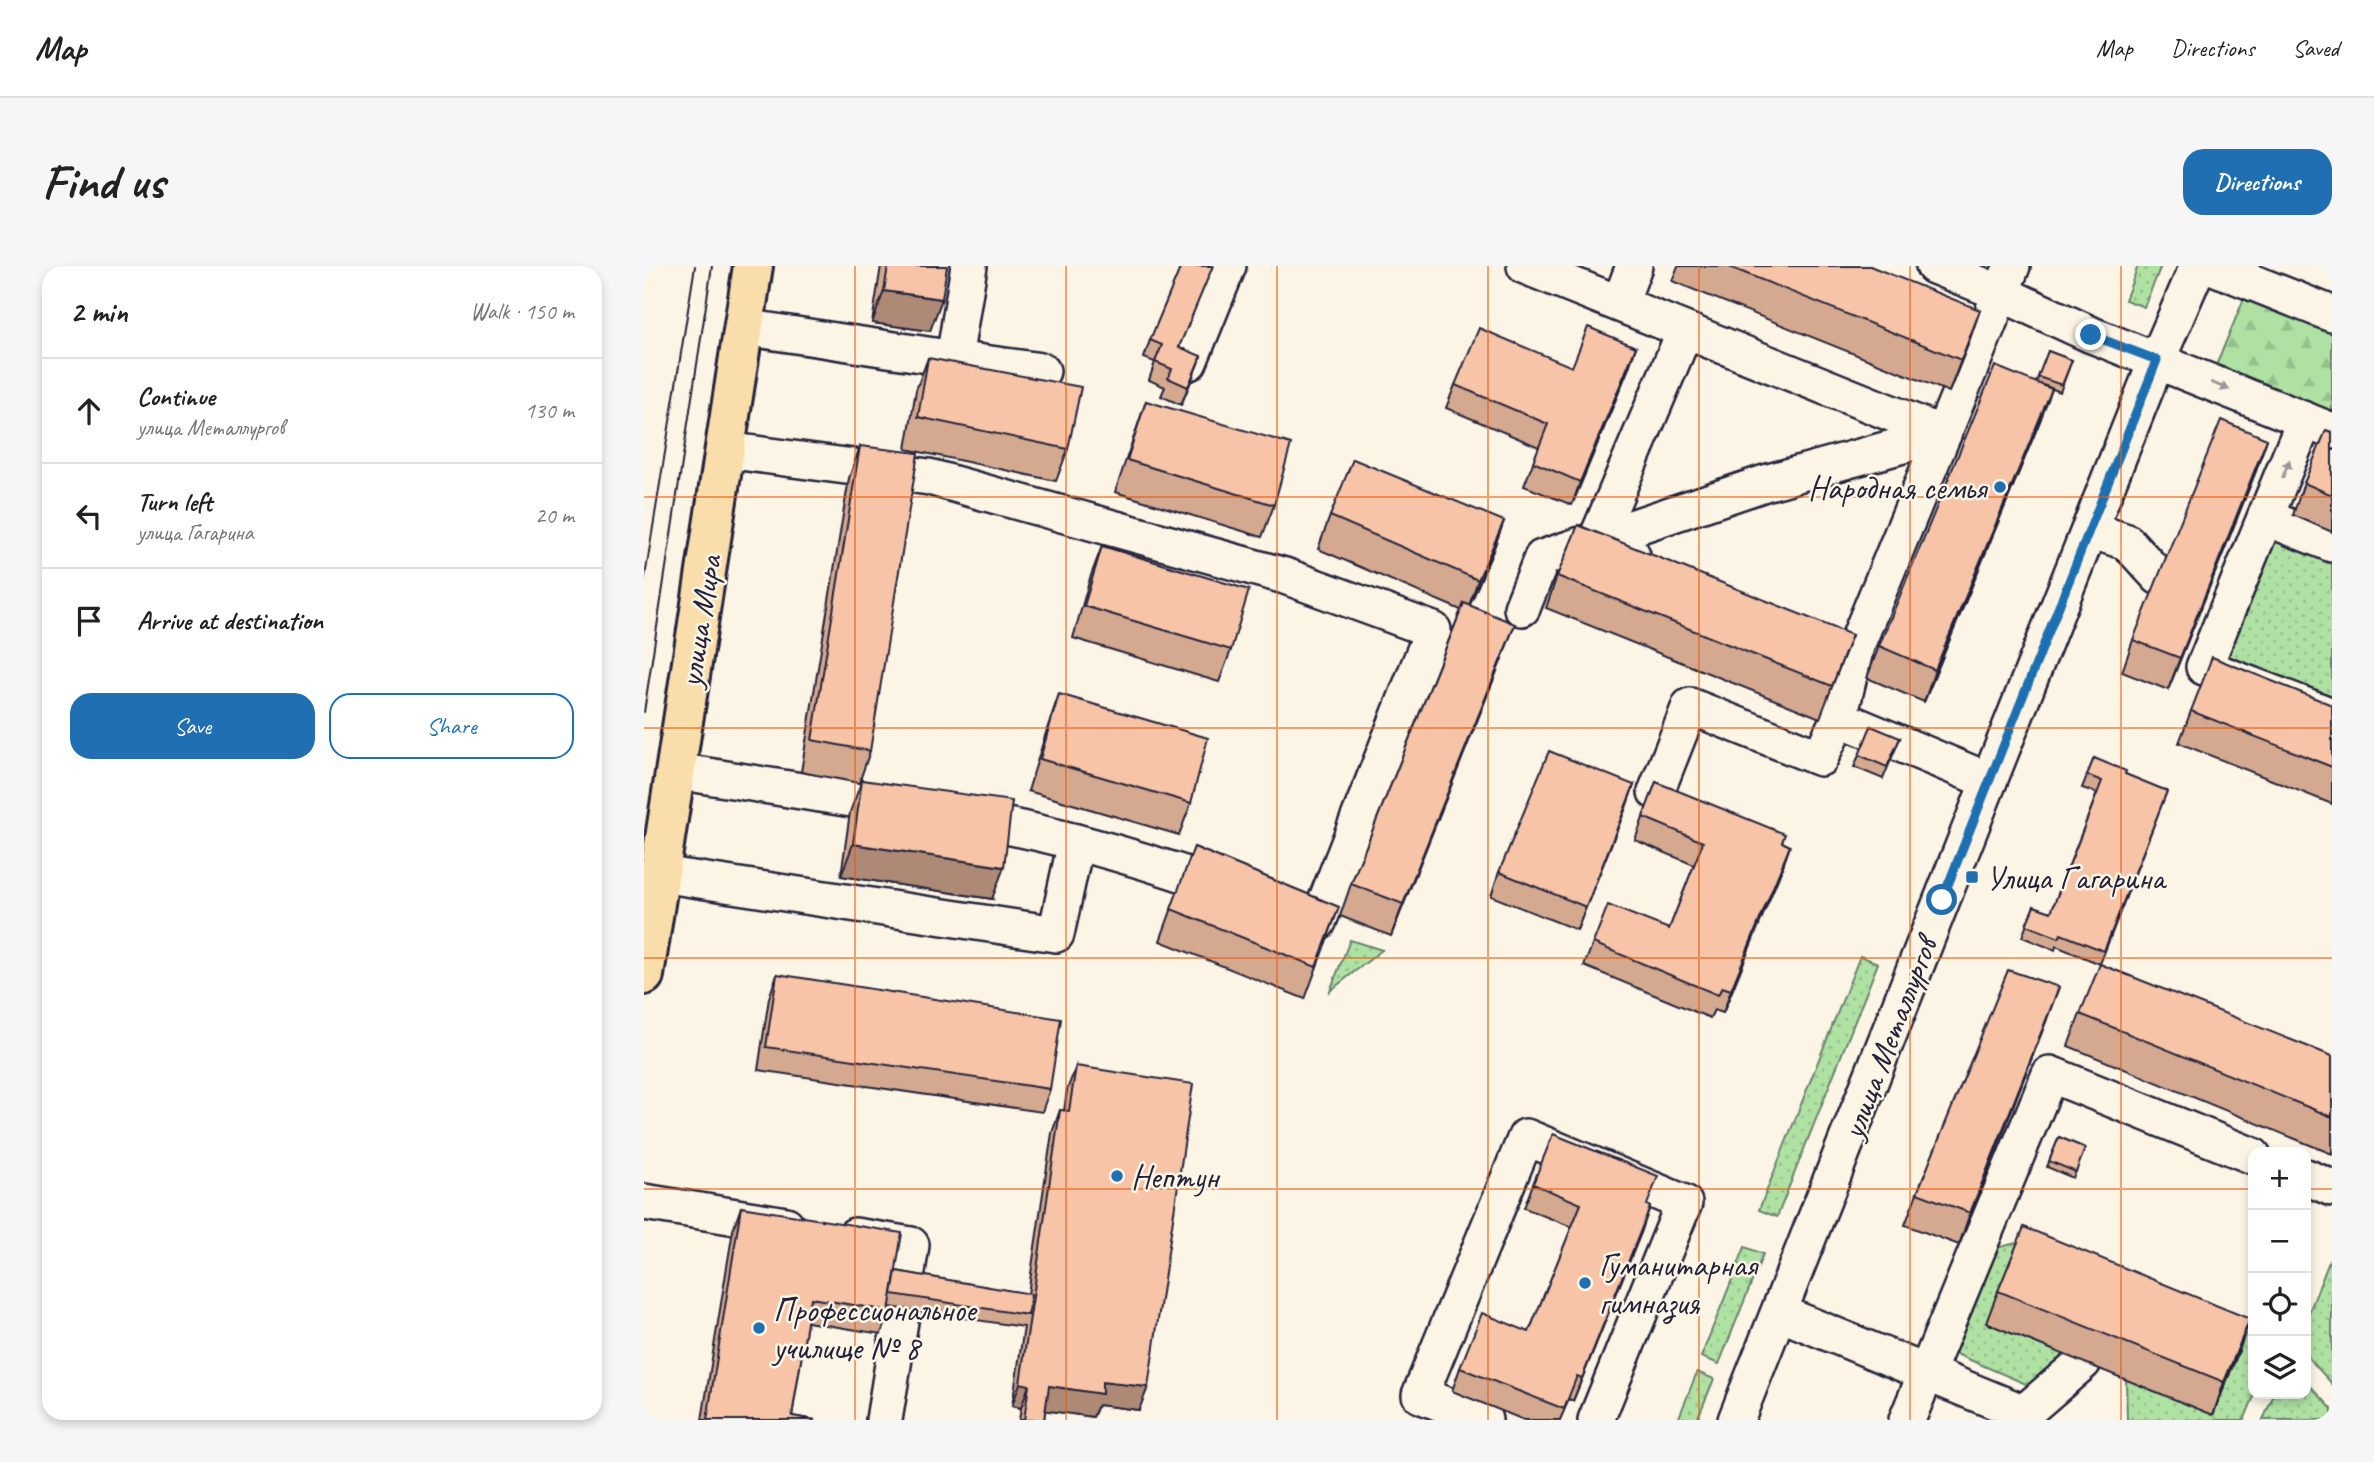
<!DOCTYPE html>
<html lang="en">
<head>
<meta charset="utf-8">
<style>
  :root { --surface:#fff; --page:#f6f6f6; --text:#222; --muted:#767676; --line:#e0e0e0; --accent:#1f6fb2 }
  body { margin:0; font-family:Caveat,sans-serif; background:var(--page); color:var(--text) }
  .controls { position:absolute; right:21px; bottom:21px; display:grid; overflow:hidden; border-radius:14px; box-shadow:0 4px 10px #0003 }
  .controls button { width:63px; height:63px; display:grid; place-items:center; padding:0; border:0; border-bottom:2px solid var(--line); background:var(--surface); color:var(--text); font:35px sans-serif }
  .stop { position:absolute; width:21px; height:21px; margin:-16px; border:5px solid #1f6fb2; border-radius:50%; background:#fff }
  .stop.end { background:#1f6fb2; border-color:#fff; box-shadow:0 2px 7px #0008 }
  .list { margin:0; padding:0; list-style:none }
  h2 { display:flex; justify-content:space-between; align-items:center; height:91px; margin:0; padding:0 28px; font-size:30px }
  h2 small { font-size:23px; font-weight:400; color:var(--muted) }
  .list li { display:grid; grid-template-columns:46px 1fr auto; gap:21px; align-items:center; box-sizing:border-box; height:105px; padding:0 28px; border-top:2px solid var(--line) }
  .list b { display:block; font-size:26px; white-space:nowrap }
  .list p { margin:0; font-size:23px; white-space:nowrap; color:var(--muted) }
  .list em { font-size:23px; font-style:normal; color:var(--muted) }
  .actions { display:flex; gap:14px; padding:21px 28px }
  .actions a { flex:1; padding:16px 0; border:2px solid var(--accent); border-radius:21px; text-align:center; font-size:24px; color:var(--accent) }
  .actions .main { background:var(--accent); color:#fff }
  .icon { flex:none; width:38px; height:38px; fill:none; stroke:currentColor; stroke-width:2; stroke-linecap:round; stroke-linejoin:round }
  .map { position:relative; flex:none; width:1688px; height:1154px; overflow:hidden; border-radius:21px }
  header { display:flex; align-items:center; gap:42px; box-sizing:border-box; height:98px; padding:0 35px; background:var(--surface); border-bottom:2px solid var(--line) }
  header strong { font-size:33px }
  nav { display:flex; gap:38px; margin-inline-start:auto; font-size:24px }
  .intro { display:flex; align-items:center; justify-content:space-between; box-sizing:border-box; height:168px; padding:0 42px }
  h1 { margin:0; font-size:49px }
  .button { padding:18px 32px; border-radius:21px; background:var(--accent); color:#fff; font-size:24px; font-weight:700 }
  main { display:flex; gap:42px; padding:0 42px }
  aside { flex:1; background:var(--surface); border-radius:21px; box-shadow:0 4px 10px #0003 }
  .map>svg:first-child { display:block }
  .grass { fill:url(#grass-dots); stroke:#68826e; stroke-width:2 }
  .forest { fill:url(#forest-firs); stroke:#68826e; stroke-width:2 }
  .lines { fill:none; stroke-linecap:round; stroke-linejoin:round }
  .minor-casing { stroke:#22223b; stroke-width:40 }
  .major-casing { stroke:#22223b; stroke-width:44 }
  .minor { stroke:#fcf5e5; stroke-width:35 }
  .major { stroke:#f9ddab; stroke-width:38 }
  .tram { stroke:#22223b; stroke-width:2 }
  .wall { fill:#d4a990; stroke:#22223b; stroke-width:2 }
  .shaded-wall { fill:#ad8976; stroke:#22223b; stroke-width:2 }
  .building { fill:#f7c4a8; stroke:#22223b; stroke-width:2 }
  .oneway { fill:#9a9698 }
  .route { stroke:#1f6fb2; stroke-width:9 }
  .grid { fill:none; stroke:#e8590c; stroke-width:2; stroke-opacity:0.55 }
  .poi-dot { fill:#1f6fb2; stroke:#fcf5e5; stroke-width:2.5 }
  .labels { text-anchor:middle; stroke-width:5; stroke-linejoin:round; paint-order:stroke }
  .poi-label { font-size:33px; fill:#22223b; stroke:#fcf5e5; text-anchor:start }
  .street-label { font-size:33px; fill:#22223b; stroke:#fcf5e5 }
</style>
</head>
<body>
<header>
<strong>Map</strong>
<nav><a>Map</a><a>Directions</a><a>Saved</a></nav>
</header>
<div class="intro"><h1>Find us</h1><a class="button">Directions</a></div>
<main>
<aside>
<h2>2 min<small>Walk · 150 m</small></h2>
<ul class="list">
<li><svg class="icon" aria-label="ahead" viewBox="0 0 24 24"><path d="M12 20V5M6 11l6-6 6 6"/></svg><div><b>Continue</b><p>улица Металлургов</p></div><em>130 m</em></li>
<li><svg class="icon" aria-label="left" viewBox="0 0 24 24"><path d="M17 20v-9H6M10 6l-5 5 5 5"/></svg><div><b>Turn left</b><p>улица Гагарина</p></div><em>20 m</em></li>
<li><svg class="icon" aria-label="arrive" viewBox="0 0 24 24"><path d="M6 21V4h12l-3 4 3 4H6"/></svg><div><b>Arrive at destination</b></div></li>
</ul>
<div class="actions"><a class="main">Save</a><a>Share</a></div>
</aside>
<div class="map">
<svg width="1688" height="1154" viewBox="0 0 1688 1154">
  <defs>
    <pattern id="grass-dots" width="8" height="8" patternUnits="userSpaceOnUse" patternTransform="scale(1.75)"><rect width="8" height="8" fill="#aee1a2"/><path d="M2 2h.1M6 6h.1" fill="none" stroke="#95c18c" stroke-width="1.8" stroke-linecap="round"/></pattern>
    <pattern id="forest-firs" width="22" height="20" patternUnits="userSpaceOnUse" patternTransform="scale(1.75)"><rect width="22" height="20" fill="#aee1a2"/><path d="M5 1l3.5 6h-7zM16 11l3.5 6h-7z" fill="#95c18c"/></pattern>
  </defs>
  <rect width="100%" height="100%" fill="#fcf5e5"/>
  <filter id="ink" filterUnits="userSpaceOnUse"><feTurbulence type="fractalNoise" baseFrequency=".0143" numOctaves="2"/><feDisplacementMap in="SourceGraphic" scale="14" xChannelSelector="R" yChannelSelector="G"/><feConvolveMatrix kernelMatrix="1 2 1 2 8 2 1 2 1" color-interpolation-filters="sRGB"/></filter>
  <g filter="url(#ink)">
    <g class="grass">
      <path d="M1494,0H1517L1500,41L1481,34Z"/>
      <path d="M1604,253L1688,286V444L1549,390Z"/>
      <path d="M706,674L738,684L686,725Z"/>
      <path d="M1216,690L1234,697L1133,951L1115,944Z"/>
      <path d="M1376,976L1609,1071V1128H1611L1600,1154H1483L1482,1113L1343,1057L1439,1096L1403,1127L1305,1085L1348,983Z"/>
      <path d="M1101,981L1119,988L1075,1098L1057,1091Z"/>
      <path d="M1688,988V1118L1662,1089V1054Z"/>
      <path d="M1053,1106L1070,1113L1053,1154H1034Z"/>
      <path d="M1662,1115L1688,1143V1154H1619L1630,1128H1662Z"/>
    </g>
    <path class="forest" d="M1601,30L1688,66V150L1571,102Z"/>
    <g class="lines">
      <defs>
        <g id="minor">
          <path d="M881,0L1299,168"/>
          <path d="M1290,0L1357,27L1448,69L1688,165"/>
          <path d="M1567,0L1688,48"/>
          <path d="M976,37L990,0"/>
          <path d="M99,61L310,93L325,0"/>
          <path d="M310,93L398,105"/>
          <path d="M545,96L584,0"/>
          <path d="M1661,154L1560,401L1688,450"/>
          <path d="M81,184L285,211L641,310L789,364L674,656L652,648"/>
          <path d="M1623,252L1688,278"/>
          <path d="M1446,264L1483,276L1515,311"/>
          <path d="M988,289L952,275L1041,65"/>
          <path d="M878,342L898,292L1121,217L1299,168"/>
          <path d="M32,505L258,541"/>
          <path d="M1345,515L1195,452L1212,380L1368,0"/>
          <path d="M1012,526L1046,440L1176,492L1195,452"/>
          <path d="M320,552C411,567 499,593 586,624"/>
          <path d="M16,608L412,668L432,576"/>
          <path d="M1662,911L1688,922"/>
          <path d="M0,936L142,959"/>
          <path d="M211,970L267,979L261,1019"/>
          <path d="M1136,1047L1380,1147V1154"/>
          <path d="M1380,1147L1439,1096"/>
          <path d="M240,1154L258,1043"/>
          <path d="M840,1154L776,1129L882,871L1040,937L952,1154"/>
          <path d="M1092,1154L1345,515L1513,94L1554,0"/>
          <path d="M1263,1154L1406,808L1609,890"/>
        </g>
        <path id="major" d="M0,709L109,0"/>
      </defs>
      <use href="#minor" class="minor-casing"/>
      <use href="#major" class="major-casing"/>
      <use href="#minor" class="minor"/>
      <use href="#major" class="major"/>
      <g class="tram">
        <path d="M0,317L51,0"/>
        <path d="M0,446L68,0"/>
      </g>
    </g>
    <g class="wall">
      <path d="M237,0H303L286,65L228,57Z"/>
      <path d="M1034,0H1226L1325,76L1305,126L1028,15Z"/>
      <path d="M506,74L536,81L550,108L537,139L517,130L521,121L505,114L511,96L500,92Z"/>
      <path d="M992,81L984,104L928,239L880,220L895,181L802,142L811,119L928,101Z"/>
      <path d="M1404,85L1428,94L1416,126L1397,118L1408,123L1396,155L1280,436L1223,412L1235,380L1392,117Z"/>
      <path d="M284,92L424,183L412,215L262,183L272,124Z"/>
      <path d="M502,135L630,239L618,271L471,226Z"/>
      <path d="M1688,166V266L1649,249L1660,217Z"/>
      <path d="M1623,173L1612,205L1524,424L1478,406L1489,374Z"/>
      <path d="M216,180L226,485L215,517L157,506L205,212Z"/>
      <path d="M686,250L860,255L848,287L825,339L859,390L747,670L696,650L707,618L817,344L674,283Z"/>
      <path d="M458,280L587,384L575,416L429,372L446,312Z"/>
      <path d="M913,310L1208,369L1176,452L902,342Z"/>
      <path d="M415,428L547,537L535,569L384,525L404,460Z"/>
      <path d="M1688,439V538L1535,477L1547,445Z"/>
      <path d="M1256,472L1239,513L1210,501L1215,489Z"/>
      <path d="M1450,492L1481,508L1523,525L1456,698L1412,680L1411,684L1378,671L1390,640L1407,646L1453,527L1438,522Z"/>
      <path d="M218,514L348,633L197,610L206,546Z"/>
      <path d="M1012,516L1146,580L1079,747L1070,744L1066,752L940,700L949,677L1025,663L1050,599L991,574Z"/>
      <path d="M990,519L933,664L847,630L855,606Z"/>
      <path d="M550,581L695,641L661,733L516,675Z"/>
      <path d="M133,708L406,823L398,846L114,804L125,732Z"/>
      <path d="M1436,748L1688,790V888L1424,780Z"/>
      <path d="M1403,753L1315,979L1261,959L1273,927Z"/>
      <path d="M432,800L495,1144L454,1139L449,1151L401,1144L400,1154H375L377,1142L368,1140L380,1061L246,1041L237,1068L163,1056L148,1150L171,1154H58L89,964L97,941L252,1005L384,1028L408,867L416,844L420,845L423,824Z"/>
      <path d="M1415,871L1441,882L1429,912L1403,901Z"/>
      <path d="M889,918L1003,940L998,964L929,1135L925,1133L916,1154H880L808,1125L816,1102L885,1066L928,961L880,942Z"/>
      <path d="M1354,1025L1606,1053L1569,1149L1342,1057Z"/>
    </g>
    <g class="shaded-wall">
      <path d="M240,25L298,33L286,65L228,57Z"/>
      <path d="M1336,44L1325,76L1305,126L1317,94Z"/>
      <path d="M992,81L984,104L928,239L936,216Z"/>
      <path d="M557,90L550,108L537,139L544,121Z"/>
      <path d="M1408,123L1396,155L1280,436L1291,404Z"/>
      <path d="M1623,173L1612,205L1524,424L1536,392Z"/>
      <path d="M860,255L848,287L823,346L834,314Z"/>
      <path d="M871,358L859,390L747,670L759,638Z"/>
      <path d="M990,519L982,542L933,664L942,641Z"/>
      <path d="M209,578L360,601L348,633L197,610Z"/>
      <path d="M1146,580L1138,603L1079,747L1087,724Z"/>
      <path d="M1415,721L1403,753L1315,979L1326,947Z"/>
      <path d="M1006,941L998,964L929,1135L938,1112Z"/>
      <path d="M1606,1053L1595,1085L1569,1149L1580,1116Z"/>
      <path d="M458,1116L504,1121L495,1144L454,1139L449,1151L397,1144L405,1120Z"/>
      <path d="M376,1117L385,1119L377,1142L368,1140Z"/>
    </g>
    <g class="building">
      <path d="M244,0H303L298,33L240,25Z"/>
      <path d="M537,0H569L535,81L557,90L544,121L524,112L528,103L511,96L518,79L506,74Z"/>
      <path d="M1083,0H1226L1336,44L1317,94Z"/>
      <path d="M944,61L992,81L936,216L889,196L904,158L811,119L835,62L928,101Z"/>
      <path d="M1404,85L1428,94L1418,119L1394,111Z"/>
      <path d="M284,92L437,121L424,183L274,151Z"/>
      <path d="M1351,100L1408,123L1291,404L1235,380Z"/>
      <path d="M502,135L647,178L630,239L483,194Z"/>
      <path d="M1577,154L1623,173L1536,392L1489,374Z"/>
      <path d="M1682,164L1688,166V229L1660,217Z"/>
      <path d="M216,180L274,187L226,485L168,474Z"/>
      <path d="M709,193L860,255L834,314L686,250Z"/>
      <path d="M934,259L1208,369L1188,420L913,310Z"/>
      <path d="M458,280L605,324L587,384L440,340Z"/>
      <path d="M820,337L871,358L759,638L707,618Z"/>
      <path d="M1568,391L1688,439V501L1547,445Z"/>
      <path d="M415,428L564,472L547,537L396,493Z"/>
      <path d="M1227,460L1256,472L1243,501L1215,489Z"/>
      <path d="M905,485L990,519L942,641L855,606Z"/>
      <path d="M1450,492L1482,505L1481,508L1523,525L1460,685L1417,668L1415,672L1382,659L1390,640L1407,646L1458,515L1443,509Z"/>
      <path d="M218,514L368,535L360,601L209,578Z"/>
      <path d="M1012,516L1141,568L1138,576L1146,580L1087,724L1078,721L1074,729L949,677L964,639L1025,663L1059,576L999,551Z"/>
      <path d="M550,581L695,641L672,701L527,643Z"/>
      <path d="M1456,698L1688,790V851L1436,748Z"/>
      <path d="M1364,704L1415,721L1326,947L1273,927Z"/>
      <path d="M133,708L417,753L406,823L122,781Z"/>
      <path d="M432,800L549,818L504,1121L458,1116V1128L405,1120L400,1154H380L385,1119L376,1117L391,1017L416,844L425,845Z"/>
      <path d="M909,868L1014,910L1003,939L1006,941L938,1112L933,1110L920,1143L816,1102L838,1047L885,1066L937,938L889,918Z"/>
      <path d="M1415,871L1441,882L1432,906L1405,895Z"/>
      <path d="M97,941L258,967L245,1045L167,1032L148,1150L171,1154H63Z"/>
      <path d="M1380,961L1606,1053L1580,1116L1354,1025Z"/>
      <path d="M252,1005L387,1028L384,1049L248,1028Z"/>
    </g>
    <defs><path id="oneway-solid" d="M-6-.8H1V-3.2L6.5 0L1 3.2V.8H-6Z" transform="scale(1.75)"/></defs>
    <g class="oneway">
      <use href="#oneway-solid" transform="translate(1576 120) rotate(22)"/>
      <use href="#oneway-solid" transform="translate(1642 203) rotate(-69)"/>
    </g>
  </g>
  <g class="lines" filter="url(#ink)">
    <path class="route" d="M1298,634L1513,94L1447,69"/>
  </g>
  <path class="grid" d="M211,0V1154M422,0V1154M633,0V1154M844,0V1154M1055,0V1154M1266,0V1154M1477,0V1154M0,231H1688M0,462H1688M0,692H1688M0,923H1609M1662,923H1688"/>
  <g class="poi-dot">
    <circle cx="1356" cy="221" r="7"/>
    <rect x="1321" y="604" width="14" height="14" rx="3.5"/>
    <circle cx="473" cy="910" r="7"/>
    <circle cx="941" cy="1017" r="7"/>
    <circle cx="115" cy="1062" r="7"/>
  </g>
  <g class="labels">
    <g class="poi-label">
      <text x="1342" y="233" text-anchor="end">Народная семья</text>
      <text x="1342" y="623">Улица Гагарина</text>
      <text x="487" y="922">Нептун</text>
      <text x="955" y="1010">Гуманитарная<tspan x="955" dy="38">гимназия</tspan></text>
      <text x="129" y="1055">Профессиональное<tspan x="129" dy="38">училище № 8</tspan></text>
    </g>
    <g class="street-label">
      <text transform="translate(55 355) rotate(-81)" y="12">улица Мира</text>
      <text transform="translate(1244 772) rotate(-69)" y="12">улица Металлургов</text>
    </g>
  </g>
</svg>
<div class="controls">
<button>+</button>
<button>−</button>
<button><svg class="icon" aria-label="locate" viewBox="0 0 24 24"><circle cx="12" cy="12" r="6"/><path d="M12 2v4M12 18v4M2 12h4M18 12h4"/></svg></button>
<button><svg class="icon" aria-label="layers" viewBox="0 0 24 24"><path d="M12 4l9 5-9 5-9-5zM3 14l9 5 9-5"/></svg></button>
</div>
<div class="stop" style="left:1298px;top:634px"></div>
<div class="stop end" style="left:1447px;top:69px"></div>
</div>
</main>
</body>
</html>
